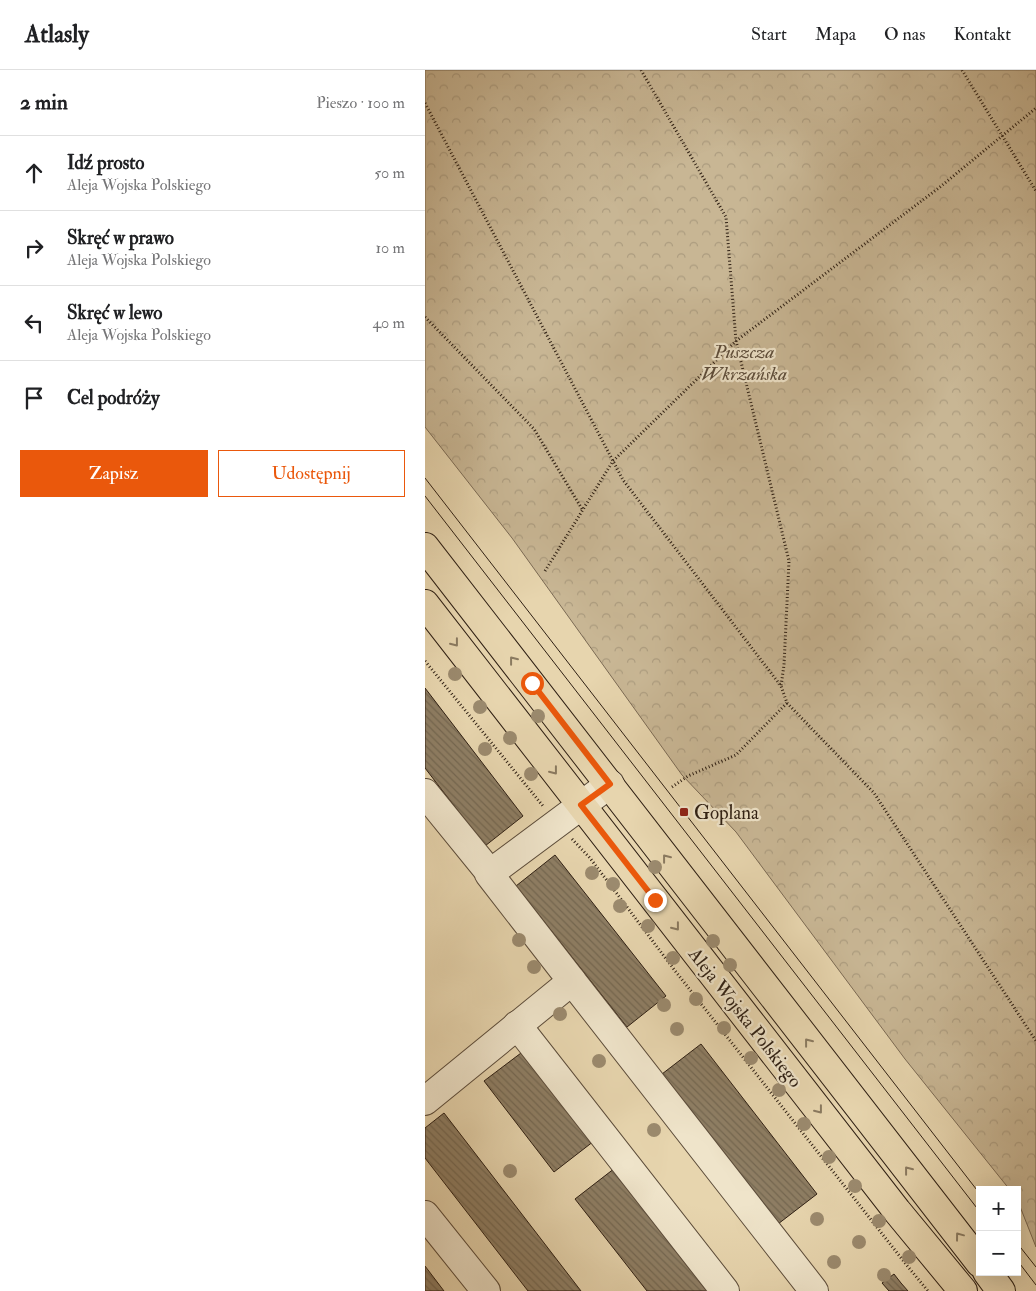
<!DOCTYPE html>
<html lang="pl">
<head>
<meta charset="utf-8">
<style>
  :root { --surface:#fff; --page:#f2f2f2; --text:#202124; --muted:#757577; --line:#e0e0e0; --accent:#ea580c }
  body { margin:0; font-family:"IM FELL Double Pica",serif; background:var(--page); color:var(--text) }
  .controls { position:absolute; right:15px; bottom:15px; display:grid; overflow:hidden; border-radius:0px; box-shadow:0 5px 20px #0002 }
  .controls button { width:45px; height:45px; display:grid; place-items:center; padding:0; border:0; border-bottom:1px solid var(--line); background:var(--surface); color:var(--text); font:25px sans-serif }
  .stop { position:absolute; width:15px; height:15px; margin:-11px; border:4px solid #ea580c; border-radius:50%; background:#fff }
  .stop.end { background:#ea580c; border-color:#fff; box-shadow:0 1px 5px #0008 }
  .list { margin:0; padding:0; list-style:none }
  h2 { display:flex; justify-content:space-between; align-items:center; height:65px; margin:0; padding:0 20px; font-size:21px }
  h2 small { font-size:16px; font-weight:400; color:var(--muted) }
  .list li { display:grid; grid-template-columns:32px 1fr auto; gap:15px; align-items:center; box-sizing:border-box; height:75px; padding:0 20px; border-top:1px solid var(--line) }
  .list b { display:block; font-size:19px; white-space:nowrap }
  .list p { margin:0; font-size:16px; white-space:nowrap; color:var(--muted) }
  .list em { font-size:16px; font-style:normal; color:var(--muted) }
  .actions { display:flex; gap:10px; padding:15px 20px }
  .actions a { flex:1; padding:11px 0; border:1px solid var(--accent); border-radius:0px; text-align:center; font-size:18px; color:var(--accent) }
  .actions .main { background:var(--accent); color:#fff }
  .icon { flex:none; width:28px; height:28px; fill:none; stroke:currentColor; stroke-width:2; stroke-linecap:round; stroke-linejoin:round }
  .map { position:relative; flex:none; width:611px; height:1221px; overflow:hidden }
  header { display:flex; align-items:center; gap:30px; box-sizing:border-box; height:70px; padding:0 25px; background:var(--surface); border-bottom:1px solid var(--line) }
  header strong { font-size:24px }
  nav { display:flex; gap:28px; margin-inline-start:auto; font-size:18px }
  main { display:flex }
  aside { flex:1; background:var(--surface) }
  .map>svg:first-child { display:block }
  .forest { fill:url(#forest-crowns); stroke:#7b6a54 }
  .building { fill:url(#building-back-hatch); stroke:#2e1f13 }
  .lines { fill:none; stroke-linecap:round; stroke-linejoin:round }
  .minor-casing { stroke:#5c4c3a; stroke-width:30 }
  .major-casing { stroke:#2e1f13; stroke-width:30 }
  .path { stroke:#2e1f13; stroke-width:3; stroke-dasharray:1 2.5; stroke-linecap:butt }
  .minor { stroke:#efe4ca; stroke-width:28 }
  .major { stroke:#e7d5ae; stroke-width:28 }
  .tram { stroke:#2e1f13; stroke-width:1 }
  .tree { fill:#9b8a6e }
  .oneway { stroke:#8a7a60 }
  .route { stroke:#ea580c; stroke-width:6 }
  .poi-dot { fill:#8f2418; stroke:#efe4ca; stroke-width:2 }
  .labels { text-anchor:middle; stroke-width:4.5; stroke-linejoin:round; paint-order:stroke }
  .park-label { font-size:19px; font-style:italic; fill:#5c4c3a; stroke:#efe4ca }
  .poi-label { font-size:19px; fill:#2e1f13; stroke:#efe4ca; text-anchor:start }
  .street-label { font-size:19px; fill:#2e1f13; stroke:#efe4ca }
</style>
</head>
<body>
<header>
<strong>Atlasly</strong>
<nav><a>Start</a><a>Mapa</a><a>O nas</a><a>Kontakt</a></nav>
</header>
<main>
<aside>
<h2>2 min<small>Pieszo · 100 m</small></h2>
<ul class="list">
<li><svg class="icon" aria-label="ahead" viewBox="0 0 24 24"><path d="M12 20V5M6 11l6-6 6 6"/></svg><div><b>Idź prosto</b><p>Aleja Wojska Polskiego</p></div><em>50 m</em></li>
<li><svg class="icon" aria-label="right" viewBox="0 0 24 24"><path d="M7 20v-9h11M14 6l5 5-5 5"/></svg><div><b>Skręć w prawo</b><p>Aleja Wojska Polskiego</p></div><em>10 m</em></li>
<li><svg class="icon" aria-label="left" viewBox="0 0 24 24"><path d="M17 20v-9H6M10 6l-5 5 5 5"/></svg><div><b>Skręć w lewo</b><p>Aleja Wojska Polskiego</p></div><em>40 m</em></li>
<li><svg class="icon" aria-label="arrive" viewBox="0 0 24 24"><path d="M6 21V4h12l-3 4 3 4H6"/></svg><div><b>Cel podróży</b></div></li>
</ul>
<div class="actions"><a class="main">Zapisz</a><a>Udostępnij</a></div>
</aside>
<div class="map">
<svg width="611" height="1221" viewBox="0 0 611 1221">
  <defs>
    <pattern id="forest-crowns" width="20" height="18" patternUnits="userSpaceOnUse" patternTransform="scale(1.25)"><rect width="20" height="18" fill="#c8b694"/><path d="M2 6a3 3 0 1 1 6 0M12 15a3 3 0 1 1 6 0" fill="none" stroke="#ac9c7f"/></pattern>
    <pattern id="building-back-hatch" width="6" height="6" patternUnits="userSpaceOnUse" patternTransform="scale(1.25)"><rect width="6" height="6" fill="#8e7e64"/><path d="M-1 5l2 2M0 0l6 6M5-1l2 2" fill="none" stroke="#746751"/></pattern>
  </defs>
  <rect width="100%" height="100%" fill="#e7d5ae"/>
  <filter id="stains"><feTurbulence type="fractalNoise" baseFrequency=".004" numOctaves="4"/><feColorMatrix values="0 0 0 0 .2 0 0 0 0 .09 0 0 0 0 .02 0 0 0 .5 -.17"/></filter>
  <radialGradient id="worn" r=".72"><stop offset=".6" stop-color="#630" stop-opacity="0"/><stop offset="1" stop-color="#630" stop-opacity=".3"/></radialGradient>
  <path class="forest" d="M0,0H611V1177L592,1129V1120H585L480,989L311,762L257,705L87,468L0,357Z"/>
  <g class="building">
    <path d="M0,618L98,746L60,776L0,698Z"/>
    <path d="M130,785L241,926L202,957L91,816Z"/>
    <path d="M276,974L392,1124L353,1154L237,1004Z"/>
    <path d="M100,980L169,1071L129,1102L59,1011Z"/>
    <path d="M19,1043L156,1221H103L0,1088V1058Z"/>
    <path d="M190,1098L285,1221H222L150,1129Z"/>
    <path d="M0,1196L19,1221H0Z"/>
    <path d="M469,1204L476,1213L483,1221H464L457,1213Z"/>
  </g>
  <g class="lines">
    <defs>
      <g id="minor">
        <path d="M0,723L65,803"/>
        <path d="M147,911L389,1221"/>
        <path d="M92,955L300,1221"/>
        <path d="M0,1031L147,911L64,804L185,714"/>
        <path d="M0,1145L61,1221"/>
      </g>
      <g id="major">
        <path d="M0,477L555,1193"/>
        <path d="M0,534L472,1141L538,1221"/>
        <path d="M562,1202L576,1221"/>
      </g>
    </defs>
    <use href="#minor" class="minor-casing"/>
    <use href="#major" class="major-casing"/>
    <g class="path">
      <path d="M216,0L301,147L311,271L364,491L359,595L356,616"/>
      <path d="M537,0L611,121"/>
      <path d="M0,33L198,410L356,616L362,633L449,723L611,971"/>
      <path d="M0,247L109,359L157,439"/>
      <path d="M120,501L188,391L311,271L515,117L611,38"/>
      <path d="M0,591L118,736"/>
      <path d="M247,717L263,706L311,685L362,633"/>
      <path d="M147,769L165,788L251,902L484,1198L503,1221"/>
    </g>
    <use href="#minor" class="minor"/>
    <use href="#major" class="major"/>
    <g class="tram">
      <path d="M0,408L555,1124"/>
      <path d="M0,426L555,1142"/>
      <path d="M592,1173L611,1197"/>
      <path d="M592,1190L611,1215"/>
    </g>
  </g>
  <g class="tree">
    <circle cx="30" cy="604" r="7"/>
    <circle cx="55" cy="637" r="7"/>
    <circle cx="113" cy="646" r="7"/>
    <circle cx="85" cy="668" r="7"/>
    <circle cx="60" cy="679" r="7"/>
    <circle cx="106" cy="704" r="7"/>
    <circle cx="230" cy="797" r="7"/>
    <circle cx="167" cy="803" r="7"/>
    <circle cx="188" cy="814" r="7"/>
    <circle cx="195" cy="836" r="7"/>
    <circle cx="223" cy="856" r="7"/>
    <circle cx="94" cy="870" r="7"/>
    <circle cx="288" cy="871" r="7"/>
    <circle cx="248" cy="888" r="7"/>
    <circle cx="305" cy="895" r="7"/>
    <circle cx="109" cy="897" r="7"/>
    <circle cx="271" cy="929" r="7"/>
    <circle cx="239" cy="935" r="7"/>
    <circle cx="135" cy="944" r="7"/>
    <circle cx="299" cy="958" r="7"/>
    <circle cx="252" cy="959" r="7"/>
    <circle cx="326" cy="988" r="7"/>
    <circle cx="174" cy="991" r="7"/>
    <circle cx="354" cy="1020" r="7"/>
    <circle cx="379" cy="1054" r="7"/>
    <circle cx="229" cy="1060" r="7"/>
    <circle cx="404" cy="1087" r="7"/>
    <circle cx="85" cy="1101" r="7"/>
    <circle cx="430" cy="1116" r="7"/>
    <circle cx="392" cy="1149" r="7"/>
    <circle cx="454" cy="1151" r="7"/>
    <circle cx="434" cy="1172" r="7"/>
    <circle cx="484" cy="1187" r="7"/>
    <circle cx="409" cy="1192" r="7"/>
    <circle cx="459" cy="1205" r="7"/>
  </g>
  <defs><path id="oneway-chevron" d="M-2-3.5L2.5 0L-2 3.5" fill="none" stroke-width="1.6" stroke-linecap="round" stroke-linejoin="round" transform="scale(1.25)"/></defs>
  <g class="oneway">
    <use href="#oneway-chevron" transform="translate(30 573) rotate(52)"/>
    <use href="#oneway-chevron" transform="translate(88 590) rotate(-128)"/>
    <use href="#oneway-chevron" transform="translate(129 701) rotate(52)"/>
    <use href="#oneway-chevron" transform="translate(241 788) rotate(-128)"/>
    <use href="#oneway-chevron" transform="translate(251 857) rotate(52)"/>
    <use href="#oneway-chevron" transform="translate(383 972) rotate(-128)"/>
    <use href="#oneway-chevron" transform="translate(394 1040) rotate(52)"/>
    <use href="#oneway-chevron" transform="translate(483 1100) rotate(-128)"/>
    <use href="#oneway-chevron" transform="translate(534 1166) rotate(-127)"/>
  </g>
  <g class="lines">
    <path class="route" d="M107,613L185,714L156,735L230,830"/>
  </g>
  <rect class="poi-dot" x="254" y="737" width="10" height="10" rx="2.5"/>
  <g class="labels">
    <g class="park-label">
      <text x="319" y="288">Puszcza<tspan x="319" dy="22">Wkrzańska</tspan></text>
    </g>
    <g class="poi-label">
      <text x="269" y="749">Goplana</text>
    </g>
    <g class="street-label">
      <text transform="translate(321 947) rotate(52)" y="7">Aleja Wojska Polskiego</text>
    </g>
  </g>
  <rect width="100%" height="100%" filter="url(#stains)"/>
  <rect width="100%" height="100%" fill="url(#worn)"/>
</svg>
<div class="controls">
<button>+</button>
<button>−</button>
</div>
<div class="stop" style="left:107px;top:613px"></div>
<div class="stop end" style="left:230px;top:830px"></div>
</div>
</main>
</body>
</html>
